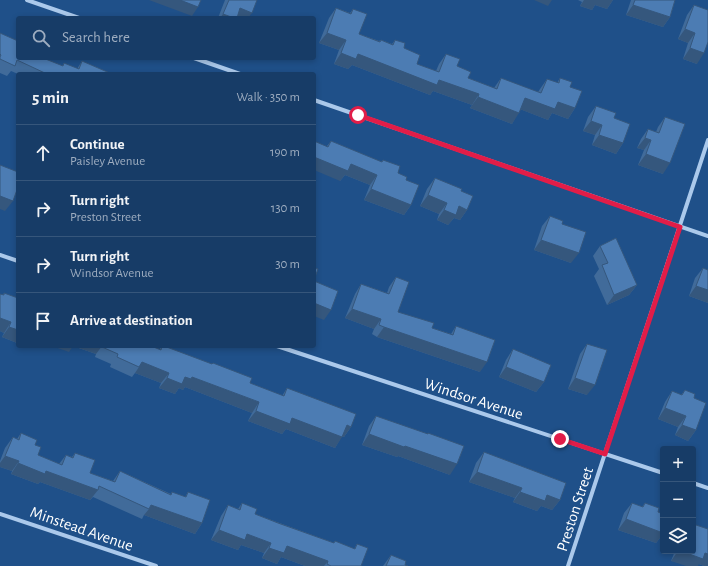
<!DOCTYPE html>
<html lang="en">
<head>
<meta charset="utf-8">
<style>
  :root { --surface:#173c67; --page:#20436d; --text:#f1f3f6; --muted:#9eadc0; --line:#36567b }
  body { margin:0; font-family:"Alegreya Sans",sans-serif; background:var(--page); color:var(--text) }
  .controls { position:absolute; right:12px; bottom:12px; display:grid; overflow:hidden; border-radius:4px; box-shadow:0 2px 6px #0003 }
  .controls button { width:36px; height:36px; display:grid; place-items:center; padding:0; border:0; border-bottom:1px solid var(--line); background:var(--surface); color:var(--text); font:20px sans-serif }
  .stop { position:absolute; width:12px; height:12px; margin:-9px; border:3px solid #e11d48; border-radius:50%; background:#fff }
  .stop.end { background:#e11d48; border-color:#fff; box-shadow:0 1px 4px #0008 }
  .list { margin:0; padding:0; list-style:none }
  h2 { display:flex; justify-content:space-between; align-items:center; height:52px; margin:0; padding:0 16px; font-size:17px }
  h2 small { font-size:13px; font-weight:400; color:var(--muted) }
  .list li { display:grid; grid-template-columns:26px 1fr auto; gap:12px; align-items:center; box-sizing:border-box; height:56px; padding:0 16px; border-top:1px solid var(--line) }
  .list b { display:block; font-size:15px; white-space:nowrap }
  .list p { margin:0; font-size:13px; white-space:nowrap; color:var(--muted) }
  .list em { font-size:13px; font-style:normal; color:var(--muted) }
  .icon { flex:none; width:22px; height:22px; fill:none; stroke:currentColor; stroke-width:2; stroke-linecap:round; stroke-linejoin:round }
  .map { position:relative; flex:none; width:708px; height:566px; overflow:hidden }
  .search { position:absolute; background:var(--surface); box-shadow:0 2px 6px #0003; left:16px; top:16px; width:300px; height:44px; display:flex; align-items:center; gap:10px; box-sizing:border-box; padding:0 14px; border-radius:4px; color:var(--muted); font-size:15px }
  .panel { position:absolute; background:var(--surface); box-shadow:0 2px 6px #0003; left:16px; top:72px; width:300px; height:276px; border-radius:4px }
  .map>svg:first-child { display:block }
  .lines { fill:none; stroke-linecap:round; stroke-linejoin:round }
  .street { stroke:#abc9eb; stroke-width:4 }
  .wall { fill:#416b9a }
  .shaded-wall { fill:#35577d }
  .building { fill:#4c7cb3; stroke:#35577d }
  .route { stroke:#e11d48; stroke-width:5 }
  .labels { text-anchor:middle; stroke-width:3; stroke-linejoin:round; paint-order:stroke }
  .street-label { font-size:16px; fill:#fff; stroke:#1f5089 }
</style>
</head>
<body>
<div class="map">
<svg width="708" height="566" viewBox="0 0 708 566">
  <rect width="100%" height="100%" fill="#1f5089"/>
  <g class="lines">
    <g class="street">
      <path d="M27,0L79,18"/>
      <path d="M194,58L240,74"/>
      <path d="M314,100L708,236"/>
      <path d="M0,255L18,261"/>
      <path d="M277,346L663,473"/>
      <path d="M693,483L708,488"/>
      <path d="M0,514L156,566"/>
      <path d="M568,566L708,140"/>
    </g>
  </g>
  <g class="wall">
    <path d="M225,0H257L248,18H218Z"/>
    <path d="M578,0H613L607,9L595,5L592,10L580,6L582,2Z"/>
    <path d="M631,0H675L670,17L663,27L626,15Z"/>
    <path d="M694,5L697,64L683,59L688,43L678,39L687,15Z"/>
    <path d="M336,8L350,13L353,9L359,34L379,41L381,40L392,44L395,40L417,64L436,71L439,64L446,54L468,78L494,88L501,78L538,92L540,89L547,79L557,83L560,78L570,87L575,108L568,119L552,113L548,120L520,109L512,124L470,108L472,105L433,91L430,95L352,65L348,69L334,64L339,50L319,43L329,18Z"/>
    <path d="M0,33L18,58L62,66L64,63L77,69L82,61L112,74H18L11,71L7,76L0,73Z"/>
    <path d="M596,106L614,118L623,143L616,154L592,145L595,135L583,131L588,117Z"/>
    <path d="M665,117L663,174L638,165L644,150L637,148L641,139L648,129L656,132L658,127Z"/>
    <path d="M331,141L381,162L383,160L406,180L411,205L404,215L364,200L370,185L345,175L340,181L327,146Z"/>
    <path d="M435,178L461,191L467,210L460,220L454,218L448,225L437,220L439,214L420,206L427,189Z"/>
    <path d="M550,216L562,224L571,263L534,250L542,226Z"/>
    <path d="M600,246L637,285L629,295L607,305L594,276L599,269L593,256Z"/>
    <path d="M703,268L708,270V303L689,296L695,278Z"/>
    <path d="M396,277L398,312L432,328L451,334L456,326L480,372L377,337L372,334L374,329L345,318L355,294L361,284L387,293L389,287Z"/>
    <path d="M4,293L17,343L2,337L4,333L0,331V294L3,295Z"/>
    <path d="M587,344V395L568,389L580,354Z"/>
    <path d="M73,346H151L159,350L162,346L250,383L282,396L287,388L351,427L344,437L342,436L335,448L286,429L282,434L248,421L252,413L185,387L183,390L179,388L175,394L159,388L161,383L135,373L132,377L110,367L111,364L95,357L96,354Z"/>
    <path d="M513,349L544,382L536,392L499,377L506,360Z"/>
    <path d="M685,390L694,398L696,430L688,441L675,435L678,427L658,419L665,402L672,391L681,395Z"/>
    <path d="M376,416L450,475L398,456L397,457L362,445L369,426Z"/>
    <path d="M21,433L35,445L38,455L59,464L66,455L72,457L75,453L90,473L113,481L120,471L171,494L172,492L185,497L188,492L202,523L195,534L144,515L142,519L93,497L90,500L40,482L38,484L11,474L12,471L0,467V461L5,448L13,437L17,439Z"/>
    <path d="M484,452L560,500L552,510L541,506L537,511L513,502L515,498L469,482L476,463Z"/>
    <path d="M242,503L255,514L334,543L335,541L354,549L357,544L361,566H305L281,557L277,564L262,558L264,553L241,545L238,550L211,540L221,516L228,505L238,509Z"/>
    <path d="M632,503L642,507L645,503L658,512L663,514V534L656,543L618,530L624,513Z"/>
    <path d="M708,529V565L707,566H704L699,564L671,561L675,551H693Z"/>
    <path d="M391,555L405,565L408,566H383Z"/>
  </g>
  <g class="shaded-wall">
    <path d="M149,0H180L198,7L192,16Z"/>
    <path d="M534,0H552L548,6Z"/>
    <path d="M584,0H613L607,9L595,5L592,10L580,6Z"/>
    <path d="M633,5L670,17L663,27L626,15Z"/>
    <path d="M240,8L252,13L248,18H220L223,14Z"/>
    <path d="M685,29L695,33L688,43L678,39Z"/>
    <path d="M327,33L346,40L339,50L319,43Z"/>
    <path d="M690,48L704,53L697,64L683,59Z"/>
    <path d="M341,53L358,54L439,80L479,94L472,105L433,91L430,95L352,65L348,69L334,64Z"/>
    <path d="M478,97L519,113L512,124L470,108Z"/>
    <path d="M525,98L558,102L575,108L568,119L552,113L548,120L517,108Z"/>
    <path d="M591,121L602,125L595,135L583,131Z"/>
    <path d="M599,135L623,143L616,154L592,145Z"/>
    <path d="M645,138L651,140L644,150L637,148Z"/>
    <path d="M646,154L670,163L663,174L638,165Z"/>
    <path d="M314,157L351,164L377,175L370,185L345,175L340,181L314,170Z"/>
    <path d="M371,189L411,205L404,215L364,200Z"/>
    <path d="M428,195L447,203L439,214L420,206Z"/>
    <path d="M0,196L13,201L5,211L0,209Z"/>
    <path d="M459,206L467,210L460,220L454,218L448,225L437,220L444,210Z"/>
    <path d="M541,240L579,253L571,263L534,250Z"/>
    <path d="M637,285L629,295L607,305L614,295Z"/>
    <path d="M696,286L708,290V303L689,296Z"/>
    <path d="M314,303L331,310L324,320L314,316Z"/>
    <path d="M352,309L381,319L374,329L345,318Z"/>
    <path d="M0,318L11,322L4,333L0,331Z"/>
    <path d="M9,327L18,330V342L17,343L2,337Z"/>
    <path d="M384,327L487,362L480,372L377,337Z"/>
    <path d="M52,346H73L69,352Z"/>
    <path d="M73,346H102L96,354Z"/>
    <path d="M142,362L169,373L161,383L135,373L139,367Z"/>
    <path d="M506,367L544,382L536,392L499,377Z"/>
    <path d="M185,377H192L259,402L252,413L185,387L183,390L179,388L175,394L159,388L167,378Z"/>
    <path d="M575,378L595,385L587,395L568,389Z"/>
    <path d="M665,408L686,416L678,427L658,419Z"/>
    <path d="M256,411L292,418L342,437L335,448L286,429L282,434L248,421Z"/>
    <path d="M347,425L351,427L344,437L339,435Z"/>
    <path d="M682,425L696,430L688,441L675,435Z"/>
    <path d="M369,434L405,446L457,464L450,475L398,456L397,457L362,445Z"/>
    <path d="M5,456L19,461L12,471L0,467V463Z"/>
    <path d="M18,463L46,471L98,490L90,500L40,482L38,484L11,474Z"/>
    <path d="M477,472L522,488L515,498L469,482Z"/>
    <path d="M520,492L547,495L560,500L552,510L541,506L537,511L513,502Z"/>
    <path d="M151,505L202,523L195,534L144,515L149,509Z"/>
    <path d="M626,519L663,533V534L656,543L618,530Z"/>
    <path d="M219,530L247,534L271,543L264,553L241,545L238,550L211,540Z"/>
    <path d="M287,546L328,561L324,566H305L281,557L277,564L262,558L269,548Z"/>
    <path d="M678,551L705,553L708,554V565L707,566H704L699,564L698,566H686L671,561Z"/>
  </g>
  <g class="building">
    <path d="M180,0H201L198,7Z"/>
    <path d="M229,0H257L252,13L240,8L237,18H234L223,14Z"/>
    <path d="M635,0H675L670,17L633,5Z"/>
    <path d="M694,5L708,10V42L704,53L690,48L695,33L685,29Z"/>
    <path d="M336,8L351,14L353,9L367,14L359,34L380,42L381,40L393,45L395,40L405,43L404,48L420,55L417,64L439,72L446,54L460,59L457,66L471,72L468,78L497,89L501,78L541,93L547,79L559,83L560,78L572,82L570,87L582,91L575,108L558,102L555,109L525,98L519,113L478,97L479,94L439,80L437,85L358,54L356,59L341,53L346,40L327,33Z"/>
    <path d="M0,33L18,41V58H43L63,66L64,63L79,69L82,61L112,74H47L17,60L15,66L0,59V57L1,55L0,54Z"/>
    <path d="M596,106L616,113L614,118L630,124L623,143L599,135L602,125L591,121Z"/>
    <path d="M665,117L685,124L670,163L646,154L651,140L645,138L648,129L659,133Z"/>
    <path d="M314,141L328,147L331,141L382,162L383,160L400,166L398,173L407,177L406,180L419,185L411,205L371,189L377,175L351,164L348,171L314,157Z"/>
    <path d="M0,165L18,172V187L13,201L0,196Z"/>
    <path d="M435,178L462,189L461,191L473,196L467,210L459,206L456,215L444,210L447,203L428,195Z"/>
    <path d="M550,216L563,221L562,224L586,232L579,253L541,240Z"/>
    <path d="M616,238L637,285L614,295L602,265L608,263L600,246Z"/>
    <path d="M314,268L318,269L314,280Z"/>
    <path d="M703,268L708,270V290L696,286Z"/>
    <path d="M396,277L409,282L398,312L434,323L432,328L453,335L456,326L495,340L487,362L384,327L379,325L381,319L352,309L361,284L389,294Z"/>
    <path d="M314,281L338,291L331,310L314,303Z"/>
    <path d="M4,293L18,298V330L9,327L11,322L0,318V294L4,295Z"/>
    <path d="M587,344L607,350L595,385L575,378Z"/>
    <path d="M103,346H151L161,350L162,346H164L212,364L213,363L252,378L250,383L284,396L287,388L356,414L351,427L347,425L342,437L292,418L290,424L256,411L259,402L192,377L191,379L185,377L182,384L167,378L169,373L142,362L139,367L117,357L118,354L102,347Z"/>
    <path d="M513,349L551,365L544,382L506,367Z"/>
    <path d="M685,390L695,394L694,398L706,403L696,430L682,425L686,416L665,408L672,391L682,395Z"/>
    <path d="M376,416L428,434V433L464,446L457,464L405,446L404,447L369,434Z"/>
    <path d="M21,433L37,440L35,445L41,447L38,455L62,465L66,455L73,458L75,453L95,460L90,473L115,482L120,471L171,495L172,492L186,497L188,492L210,500L202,523L151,505L149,509L99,486L98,490L46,471L45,474L18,463L19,461L5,456L13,437L19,440Z"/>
    <path d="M484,452L566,483L560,500L547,495L545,501L520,492L522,488L477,472Z"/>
    <path d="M242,503L257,509L255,514L278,523L334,543L335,541L355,549L357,544L368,548L361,566H331L327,564L328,561L287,546L284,553L269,548L271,543L247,534L245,540L219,530L228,505L240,510Z"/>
    <path d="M632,503L643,507L645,503L659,508L658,512L663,514V533L626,519Z"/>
    <path d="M693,524L708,529V554L705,553L703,559L681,551H693Z"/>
    <path d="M391,555L406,561L405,565L408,566H386Z"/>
  </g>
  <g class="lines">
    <path class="route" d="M358,115L680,227L605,454L560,439"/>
  </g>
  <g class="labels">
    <g class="street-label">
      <text transform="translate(474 398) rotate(18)" y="6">Windsor Avenue</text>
      <text transform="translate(574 509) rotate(-72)" y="6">Preston Street</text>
      <text transform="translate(82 528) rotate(19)" y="6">Minstead Avenue</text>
    </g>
  </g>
</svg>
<div class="controls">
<button>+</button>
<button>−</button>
<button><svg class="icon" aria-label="layers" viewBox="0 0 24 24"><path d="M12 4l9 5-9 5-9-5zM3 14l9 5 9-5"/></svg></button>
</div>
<div class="stop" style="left:358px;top:115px"></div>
<div class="stop end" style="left:560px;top:439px"></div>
<div class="search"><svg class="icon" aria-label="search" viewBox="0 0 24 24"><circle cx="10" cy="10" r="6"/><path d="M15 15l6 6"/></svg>Search here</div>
<section class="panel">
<h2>5 min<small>Walk · 350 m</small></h2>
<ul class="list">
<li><svg class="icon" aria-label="ahead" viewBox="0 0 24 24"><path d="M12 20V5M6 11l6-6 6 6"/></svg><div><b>Continue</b><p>Paisley Avenue</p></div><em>190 m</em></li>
<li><svg class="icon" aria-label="right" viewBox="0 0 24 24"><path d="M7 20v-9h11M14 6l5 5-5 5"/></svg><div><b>Turn right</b><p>Preston Street</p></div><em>130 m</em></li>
<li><svg class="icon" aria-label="right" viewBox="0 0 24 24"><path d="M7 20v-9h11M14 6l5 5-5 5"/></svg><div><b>Turn right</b><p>Windsor Avenue</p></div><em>30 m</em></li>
<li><svg class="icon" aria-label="arrive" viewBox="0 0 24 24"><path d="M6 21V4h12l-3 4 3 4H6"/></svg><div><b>Arrive at destination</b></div></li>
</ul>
</section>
</div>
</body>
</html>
